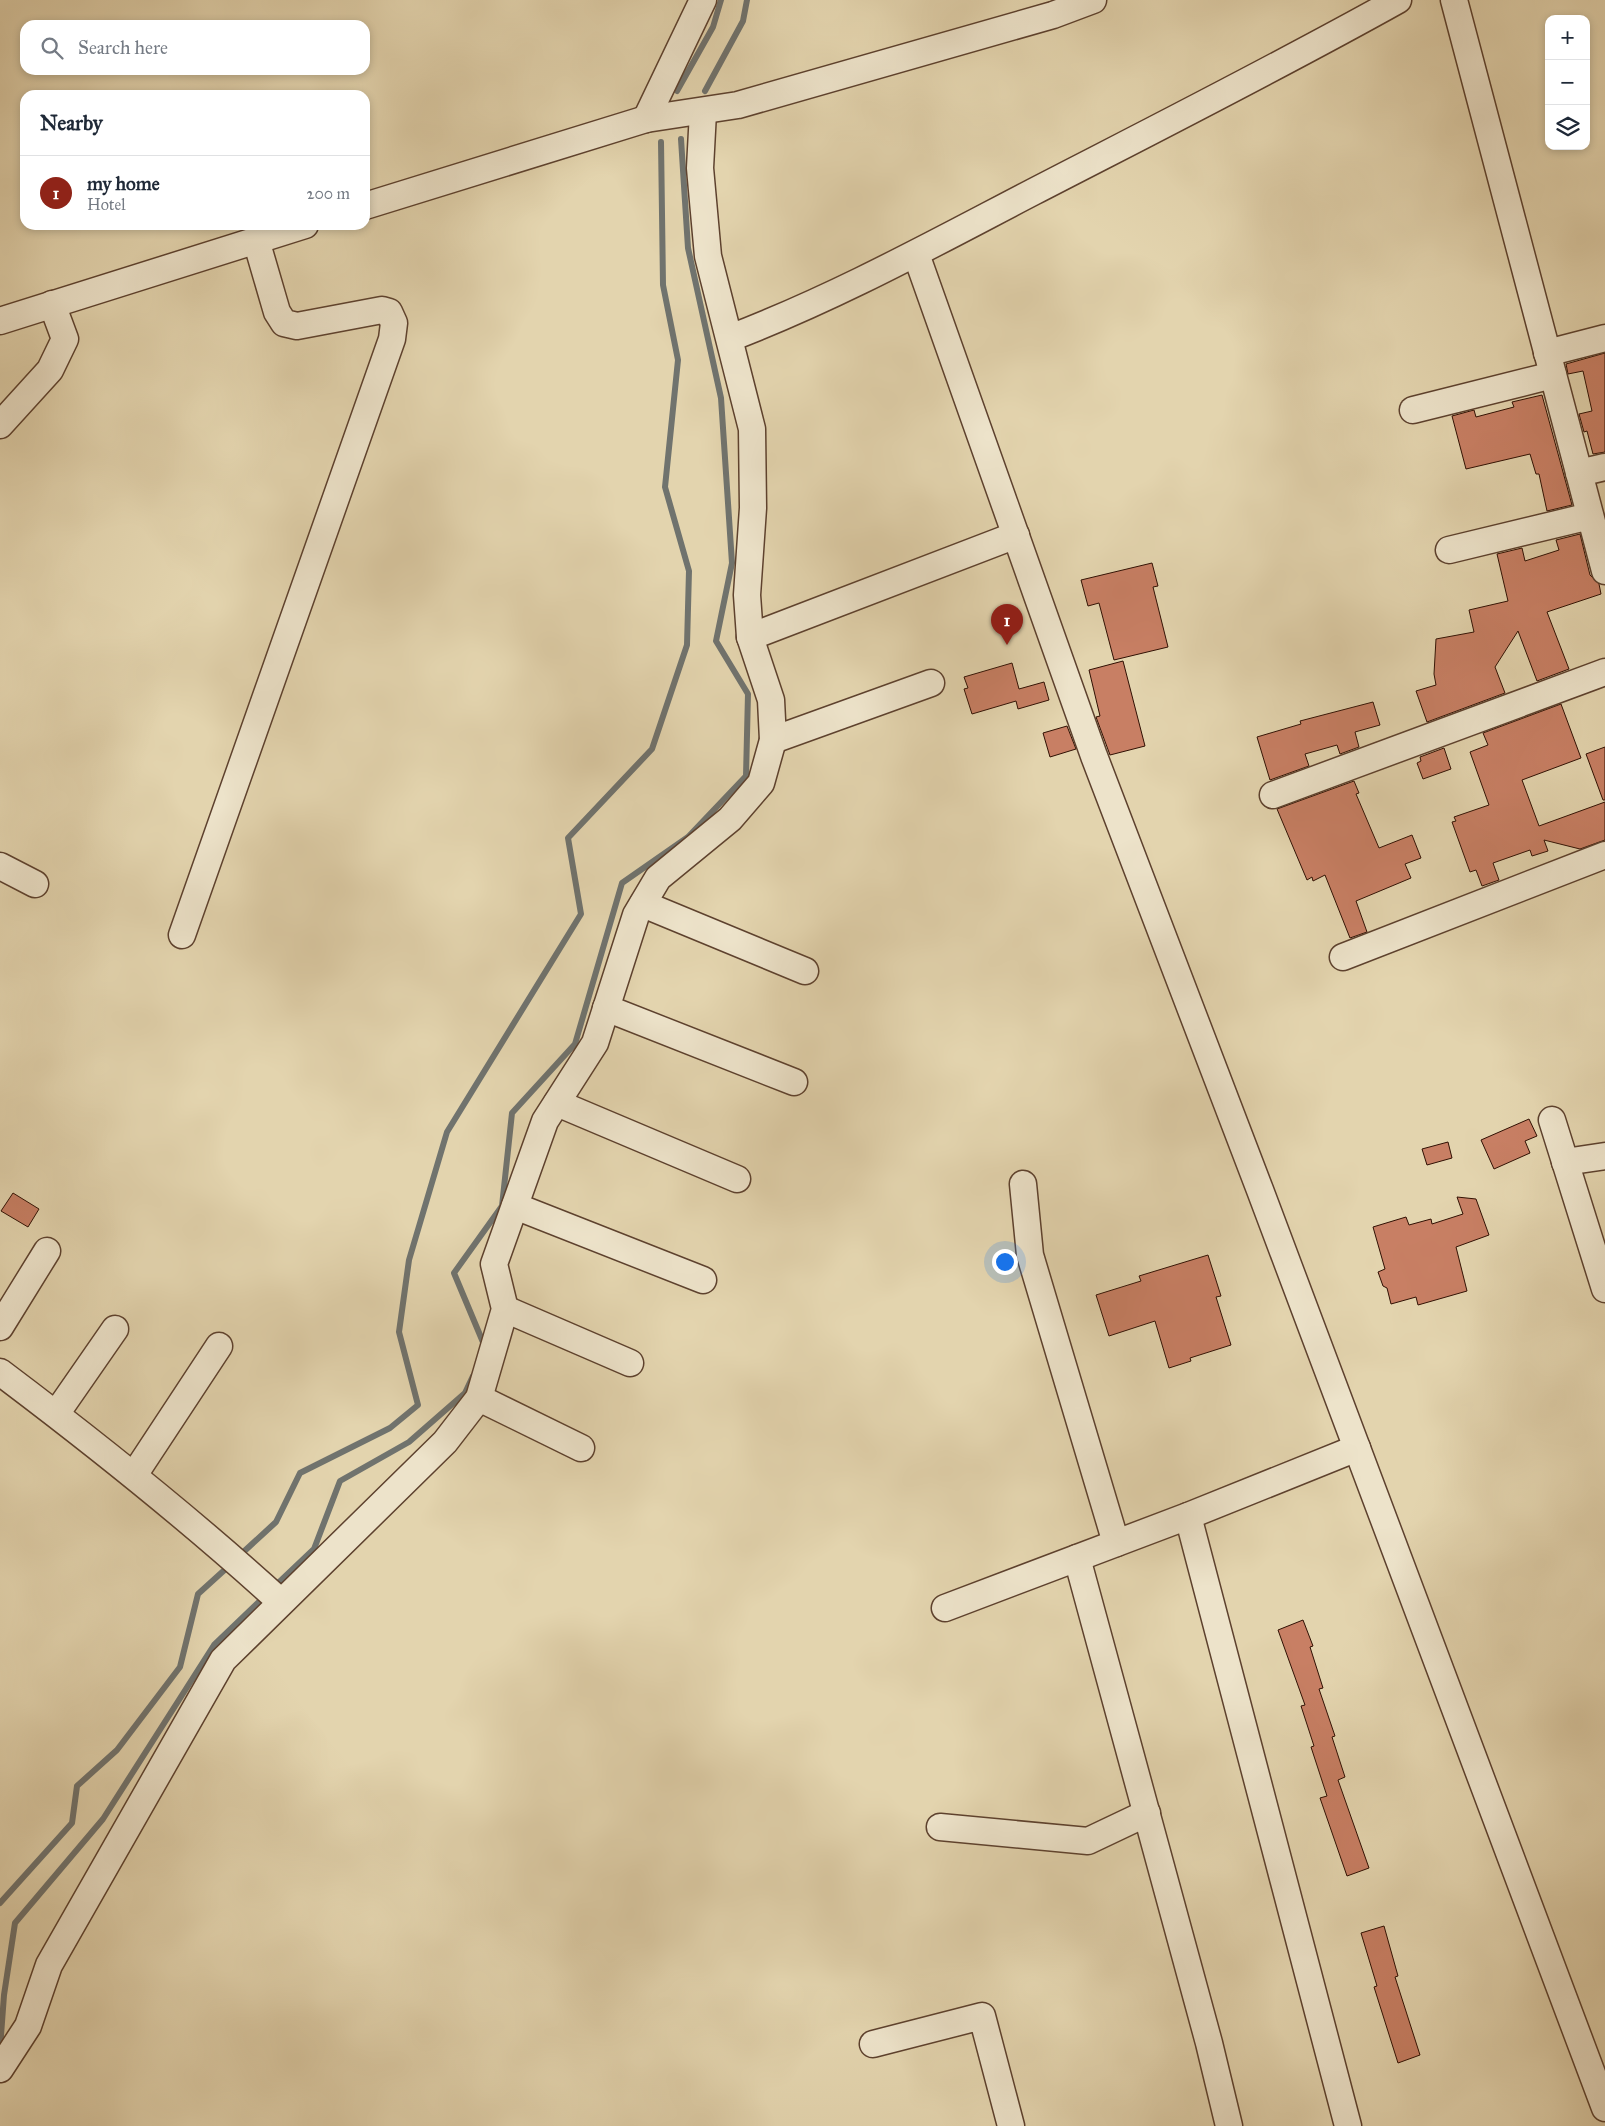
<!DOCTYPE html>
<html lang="en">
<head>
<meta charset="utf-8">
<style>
  :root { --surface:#fff; --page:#f2f2f3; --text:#1f2937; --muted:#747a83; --line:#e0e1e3; --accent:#8f2418 }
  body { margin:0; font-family:"IM FELL Great Primer",serif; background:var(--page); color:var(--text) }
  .controls { position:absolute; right:15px; top:15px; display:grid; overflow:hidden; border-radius:10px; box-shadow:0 2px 8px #0003 }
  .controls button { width:45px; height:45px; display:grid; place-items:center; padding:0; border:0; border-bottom:1px solid var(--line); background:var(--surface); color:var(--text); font:25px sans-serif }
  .you { position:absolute; left:1004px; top:1261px; width:18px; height:18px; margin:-12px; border:4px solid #fff; border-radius:50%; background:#1a73e8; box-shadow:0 0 0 8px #1a73e833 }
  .badge { display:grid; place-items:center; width:32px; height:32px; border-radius:50%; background:var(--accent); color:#fff; font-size:16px; font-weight:700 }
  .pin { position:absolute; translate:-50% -41px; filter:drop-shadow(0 1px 2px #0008) }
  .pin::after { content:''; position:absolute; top:26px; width:18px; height:15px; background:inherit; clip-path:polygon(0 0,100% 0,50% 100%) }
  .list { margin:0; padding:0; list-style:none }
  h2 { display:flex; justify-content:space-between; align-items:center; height:65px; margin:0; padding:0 20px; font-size:21px }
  h2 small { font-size:16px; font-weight:400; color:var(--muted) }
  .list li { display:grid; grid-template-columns:32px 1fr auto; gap:15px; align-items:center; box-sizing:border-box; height:75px; padding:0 20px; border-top:1px solid var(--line) }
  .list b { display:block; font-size:19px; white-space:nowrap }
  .list p { margin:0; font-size:16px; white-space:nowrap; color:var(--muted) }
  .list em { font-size:16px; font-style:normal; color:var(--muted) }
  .icon { flex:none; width:28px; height:28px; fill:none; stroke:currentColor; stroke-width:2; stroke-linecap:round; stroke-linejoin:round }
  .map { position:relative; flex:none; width:1605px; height:2126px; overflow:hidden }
  .search { position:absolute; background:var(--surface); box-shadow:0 2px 8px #0003; left:20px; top:20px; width:350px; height:55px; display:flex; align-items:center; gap:12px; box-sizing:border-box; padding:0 18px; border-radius:15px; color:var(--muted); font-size:19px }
  .panel { position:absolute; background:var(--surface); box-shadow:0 2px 8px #0003; left:20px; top:90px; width:350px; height:140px; border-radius:15px }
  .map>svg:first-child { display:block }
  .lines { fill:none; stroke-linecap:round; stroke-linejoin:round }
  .stream { stroke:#70736e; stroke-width:6 }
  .building { fill:#c87f64; stroke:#301003 }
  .minor-casing { stroke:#5d412e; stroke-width:29 }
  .minor { stroke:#ede3ca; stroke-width:26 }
</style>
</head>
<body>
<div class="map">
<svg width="1605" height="2126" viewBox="0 0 1605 2126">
  <rect width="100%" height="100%" fill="#e3d4ae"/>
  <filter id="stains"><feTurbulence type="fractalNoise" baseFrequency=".004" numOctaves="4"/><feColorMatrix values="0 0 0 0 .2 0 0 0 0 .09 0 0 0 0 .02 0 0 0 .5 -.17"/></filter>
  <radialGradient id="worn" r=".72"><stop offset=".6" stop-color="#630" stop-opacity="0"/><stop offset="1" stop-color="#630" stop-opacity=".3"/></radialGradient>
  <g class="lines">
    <g class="stream">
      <path d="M677,91L713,27L721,0"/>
      <path d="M705,91L743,21L747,0"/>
      <path d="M485,1347L454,1273L502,1206L512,1113L575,1044L622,883L688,837L746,776L748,694L716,641L732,563L721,398L688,248L681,139"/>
      <path d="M239,1556L276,1522L300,1473L390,1428L418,1405L399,1332L409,1260L447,1132L581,914L568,838L652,749L687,645L689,571L665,487L678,360L663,285L661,142"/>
      <path d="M274,1587L314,1549L340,1481L409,1442L465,1393L473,1376"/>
      <path d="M0,1903L72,1823L77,1786L117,1750L180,1667L198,1594L230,1565"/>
      <path d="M0,2049L4,1995L15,1923L103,1819L214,1645L265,1596"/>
    </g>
  </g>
  <g class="building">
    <path d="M1605,353V452L1593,454L1587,431L1584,432L1579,414L1592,411L1583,371L1568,374L1566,364Z"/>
    <path d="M1542,395L1572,505L1547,511L1539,474H1536L1530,454L1466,469L1452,416L1474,410L1476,417L1514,407L1512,402Z"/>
    <path d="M1580,534L1590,575L1599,584L1601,594L1547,612L1569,669L1537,681L1518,631L1495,667L1505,693L1427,722L1416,691L1436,685L1434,674L1436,639L1474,632L1469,610L1508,601L1497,554L1522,548L1525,561L1559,550L1556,540Z"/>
    <path d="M1152,563L1158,586L1153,587L1168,647L1114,660L1099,603L1088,606L1081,580Z"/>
    <path d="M1123,661L1145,746L1110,755L1096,717L1100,716L1089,670Z"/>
    <path d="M1012,663L1019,689L1044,682L1049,700L1018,709L1016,701L972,714L964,689L968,688L964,677Z"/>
    <path d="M1373,702L1380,725L1355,732L1359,747L1340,754L1337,745L1305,754L1309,766L1270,780L1257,737L1301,724L1300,721Z"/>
    <path d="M1561,704L1581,758L1522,780L1539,826L1605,802V840L1580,849L1544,840L1548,851L1532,856L1530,850L1493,863L1499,880L1482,886L1476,870L1470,872L1452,822L1456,821L1454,817L1489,805L1470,752L1488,745L1483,733Z"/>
    <path d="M1067,726L1076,749L1050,757L1043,733Z"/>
    <path d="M1605,747V800H1603L1586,754Z"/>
    <path d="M1444,748L1451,769L1423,779L1417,763L1421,761L1420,757Z"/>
    <path d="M1354,781L1359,793L1356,794L1379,848L1412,835L1421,858L1405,864L1411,878L1356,901L1367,932L1350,938L1325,875L1313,881L1312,877L1307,880L1277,809Z"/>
    <path d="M1529,1119L1537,1136L1525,1141L1530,1153L1494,1169L1481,1140Z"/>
    <path d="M1448,1142L1452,1158L1427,1165L1422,1149Z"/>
    <path d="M13,1193L39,1209L28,1227L1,1211Z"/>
    <path d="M1457,1197L1476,1199L1489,1235L1456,1247L1467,1291L1418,1305L1416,1297L1391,1304L1387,1288L1383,1286L1378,1272L1385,1269L1373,1227L1406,1217L1409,1225L1431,1219L1432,1224L1463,1214Z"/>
    <path d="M1208,1255L1221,1296L1216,1297L1231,1345L1190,1358L1191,1361L1169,1368L1155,1321L1109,1336L1096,1295L1141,1281L1139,1276Z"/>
    <path d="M1303,1620L1313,1646L1310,1647L1323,1688L1319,1689L1335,1736L1332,1737L1345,1777L1338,1780L1369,1868L1347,1876L1320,1798L1327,1796L1311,1747L1314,1746L1301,1706L1305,1705L1278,1630Z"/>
    <path d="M1384,1926L1398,1976L1395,1977L1420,2055L1398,2063L1374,1987L1377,1986L1361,1933Z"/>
  </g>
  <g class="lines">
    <defs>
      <g id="minor">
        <path d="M1454,0L1605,571"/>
        <path d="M646,119L703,0"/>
        <path d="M365,206L646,119L738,105L1053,15L1093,0"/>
        <path d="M916,254L1094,756L1260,1190L1605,2108"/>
        <path d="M0,321L305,225"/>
        <path d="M730,338C835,298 933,244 1033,192C1155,129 1278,67 1398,0"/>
        <path d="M1547,353L1605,338"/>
        <path d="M1413,410L1553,375"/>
        <path d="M0,425L50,370L65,339L52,304"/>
        <path d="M1579,473L1605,467"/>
        <path d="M1449,550L1590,516"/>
        <path d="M750,637L1016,535"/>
        <path d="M773,740L931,683"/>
        <path d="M1273,795L1605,672"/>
        <path d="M0,866L35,884"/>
        <path d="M643,904L805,971"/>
        <path d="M182,935L392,339L394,323L389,312L382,310L297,326L284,323L277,312L256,240"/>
        <path d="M1343,957L1605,855"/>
        <path d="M606,1008L794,1082"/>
        <path d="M557,1103L737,1179"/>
        <path d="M1552,1120L1605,1289"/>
        <path d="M1565,1162L1605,1156"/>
        <path d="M1023,1184L1030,1255L1116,1543"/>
        <path d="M515,1206L703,1280"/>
        <path d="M505,1309L630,1363"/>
        <path d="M0,1327L47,1251"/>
        <path d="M0,1372C97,1445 191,1520 281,1602"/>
        <path d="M479,1398L581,1448"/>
        <path d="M56,1414L115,1329"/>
        <path d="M134,1475L219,1346"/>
        <path d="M1188,1516L1348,2126"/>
        <path d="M1077,1558L1209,2043L1229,2126"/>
        <path d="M945,1608L1188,1516L1357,1448"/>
        <path d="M940,1827L1088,1841L1147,1813"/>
        <path d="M873,2044L982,2016L1011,2126"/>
        <path d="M0,2069L28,2026L49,1965L223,1660L445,1442L479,1398L505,1309L494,1264L545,1121L595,1043L636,915L658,878L730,819L761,783L773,740L771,700L750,637L747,595L753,508L752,429L708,256L700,168L703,112"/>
      </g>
    </defs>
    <use href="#minor" class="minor-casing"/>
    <use href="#minor" class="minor"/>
  </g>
  <rect width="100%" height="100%" filter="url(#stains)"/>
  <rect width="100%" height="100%" fill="url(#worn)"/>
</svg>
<div class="controls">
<button>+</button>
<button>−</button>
<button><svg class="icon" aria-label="layers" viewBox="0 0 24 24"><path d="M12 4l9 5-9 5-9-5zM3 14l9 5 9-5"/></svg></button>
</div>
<div class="you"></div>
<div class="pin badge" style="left:1007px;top:645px">1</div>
<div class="search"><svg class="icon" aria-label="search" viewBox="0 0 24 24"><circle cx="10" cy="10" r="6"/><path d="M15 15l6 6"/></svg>Search here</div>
<section class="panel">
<h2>Nearby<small></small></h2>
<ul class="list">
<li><span class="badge">1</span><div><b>my home</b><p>Hotel</p></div><em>200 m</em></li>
</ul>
</section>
</div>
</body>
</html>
